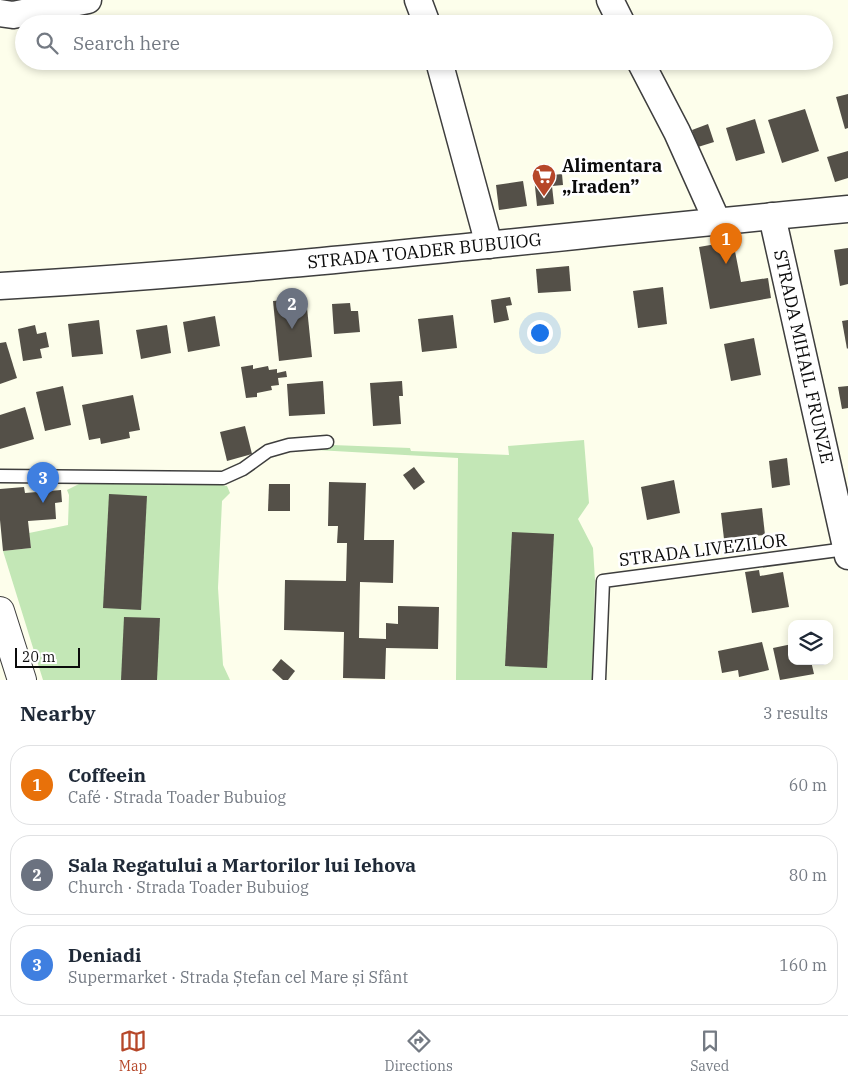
<!DOCTYPE html>
<html lang="en">
<head>
<meta charset="utf-8">
<style>
  :root { --surface:#fff; --page:#f2f2f3; --text:#1f2937; --muted:#747a83; --line:#e0e1e3; --accent:#b64729 }
  body { margin:0; font-family:"IBM Plex Serif",serif; background:var(--page); color:var(--text) }
  .controls { position:absolute; right:15px; bottom:15px; display:grid; overflow:hidden; border-radius:10px; box-shadow:0 2px 8px #0003 }
  .controls button { width:45px; height:45px; display:grid; place-items:center; padding:0; border:0; border-bottom:1px solid var(--line); background:var(--surface); color:var(--text); font:25px sans-serif }
  .scale { position:absolute; left:15px; bottom:12px; width:65px; box-sizing:border-box; padding-left:5px; border:2px solid #0b0b0b; border-top:0; font-size:14px; line-height:18px; white-space:nowrap; color:#0b0b0b; -webkit-text-stroke:4px #fff; paint-order:stroke }
  .you { position:absolute; left:539px; top:332px; width:18px; height:18px; margin:-12px; border:4px solid #fff; border-radius:50%; background:#1a73e8; box-shadow:0 0 0 8px #1a73e833 }
  .badge { display:grid; place-items:center; width:32px; height:32px; border-radius:50%; background:var(--accent); color:#fff; font-size:16px; font-weight:700 }
  .pin { position:absolute; translate:-50% -41px; filter:drop-shadow(0 1px 2px #0008) }
  .pin::after { content:''; position:absolute; top:26px; width:18px; height:15px; background:inherit; clip-path:polygon(0 0,100% 0,50% 100%) }
  .list { margin:0; padding:0; list-style:none }
  h2 { display:flex; justify-content:space-between; align-items:center; height:65px; margin:0; padding:0 20px; font-size:21px }
  h2 small { font-size:16px; font-weight:400; color:var(--muted) }
  .list li { display:grid; grid-template-columns:32px 1fr auto; gap:15px; align-items:center; box-sizing:border-box; height:80px; margin:0 10px 10px; padding:0 10px; border:1px solid var(--line); border-radius:20px }
  .list b { display:block; font-size:19px; white-space:nowrap }
  .list p { margin:0; font-size:16px; white-space:nowrap; color:var(--muted) }
  .list em { font-size:16px; font-style:normal; color:var(--muted) }
  .icon { flex:none; width:28px; height:28px; fill:none; stroke:currentColor; stroke-width:2; stroke-linecap:round; stroke-linejoin:round }
  .map { position:relative; flex:none; width:848px; height:680px; overflow:hidden }
  .search { position:absolute; background:var(--surface); box-shadow:0 2px 8px #0003; left:15px; right:15px; top:15px; height:55px; display:flex; align-items:center; gap:12px; box-sizing:border-box; padding:0 18px; border-radius:28px; color:var(--muted); font-size:19px }
  .sheet { height:335px; background:var(--surface) }
  nav { display:flex; justify-content:space-around; align-items:center; box-sizing:border-box; height:70px; border-top:1px solid var(--line); background:var(--surface); font-size:14px; color:var(--muted) }
  nav a { display:grid; justify-items:center; gap:2px }
  nav .on { color:var(--accent) }
  .map>svg:first-child { display:block }
  .green { fill:#c3e7b6 }
  .building { fill:#545048 }
  .lines { fill:none; stroke-linecap:round; stroke-linejoin:round }
  .service-casing { stroke:#3e3e3e; stroke-width:15 }
  .minor-casing { stroke:#3e3e3e; stroke-width:29 }
  .tertiary-casing { stroke:#3e3e3e; stroke-width:30 }
  .service { stroke:#fff; stroke-width:12 }
  .minor { stroke:#fff; stroke-width:26 }
  .tertiary { stroke:#fff; stroke-width:28 }
  .labels { text-anchor:middle; stroke-width:5; stroke-linejoin:round; paint-order:stroke }
  .poi-label { font-size:18px; font-weight:bold; fill:#0b0b0b; stroke:#fff; text-anchor:start }
  .street-label { font-size:18px; fill:#0b0b0b; stroke:#fff }
</style>
</head>
<body>
<div class="map">
<svg width="848" height="680" viewBox="0 0 848 680">
  <rect width="100%" height="100%" fill="#fdfeeb"/>
  <g class="green">
    <path d="M584,440L589,503L578,519L593,548L595,580L592,680H456L458,458L299,449L332,445L410,448L411,451L509,455L508,446Z"/>
    <path d="M83,482L221,485L227,486L230,493L222,501L218,588L223,665L230,680H43L3,551L31,548L29,533L68,525L69,495L67,490Z"/>
  </g>
  <g class="building">
    <path d="M848,94V128L845,129L836,97Z"/>
    <path d="M805,109L819,151L782,163L768,120Z"/>
    <path d="M755,119L765,153L736,161L726,128Z"/>
    <path d="M708,124L714,142L698,147L692,130Z"/>
    <path d="M848,151V178L835,182L827,157Z"/>
    <path d="M562,174L563,185L552,186L554,204L537,206L534,177Z"/>
    <path d="M523,181L527,206L499,210L496,185Z"/>
    <path d="M733,241L741,282L768,278L771,298L710,309L699,247Z"/>
    <path d="M848,248V284L840,286L834,250Z"/>
    <path d="M569,266L571,291L538,293L536,269Z"/>
    <path d="M663,287L667,324L638,328L633,291Z"/>
    <path d="M510,297L512,305L506,306L509,320L494,323L491,300Z"/>
    <path d="M306,298L312,357L279,361L273,301Z"/>
    <path d="M350,303L351,311H358L360,332L334,334L332,304Z"/>
    <path d="M453,315L457,348L422,352L418,319Z"/>
    <path d="M215,316L220,346L188,352L183,322Z"/>
    <path d="M99,320L103,354L72,357L68,324Z"/>
    <path d="M848,320V348L847,349L842,321Z"/>
    <path d="M35,325L37,334L46,332L49,347L40,349L42,358L23,361L18,329Z"/>
    <path d="M167,325L171,353L141,359L136,330Z"/>
    <path d="M754,338L761,375L731,381L724,344Z"/>
    <path d="M6,342L17,378L0,384V343Z"/>
    <path d="M253,365V369L268,366L269,370L277,369V373L286,371L287,377L278,378L279,385L271,386L272,390L257,393V397L246,398L241,367Z"/>
    <path d="M323,381L325,414L289,416L287,384Z"/>
    <path d="M402,381L403,396H399L401,424L373,426L370,383Z"/>
    <path d="M63,386L71,425L45,431L36,392Z"/>
    <path d="M848,386V408L842,409L838,387Z"/>
    <path d="M133,395L140,430L129,432L130,438L101,444L100,438L89,440L82,405Z"/>
    <path d="M25,407L34,439L0,449V415Z"/>
    <path d="M245,426L252,454L227,461L220,432Z"/>
    <path d="M787,458L790,485L772,488L769,461Z"/>
    <path d="M414,467L425,482L414,490L403,475Z"/>
    <path d="M674,480L680,513L647,520L641,487Z"/>
    <path d="M329,482L366,483L364,540H394L393,583L360,582L359,638L386,639V623L398,624V606L439,607L438,649L386,648L385,679L343,678L344,632L284,630L285,580L346,581L347,543H337L338,526H328Z"/>
    <path d="M269,484H290V511H268Z"/>
    <path d="M24,487L25,493L61,490L62,502L55,503L56,519L28,521L31,548L3,551L0,520V489Z"/>
    <path d="M109,494L147,496L141,610L103,608Z"/>
    <path d="M762,508L765,535L724,539L721,513Z"/>
    <path d="M512,532L554,534L547,668L505,666Z"/>
    <path d="M759,570L760,576L783,572L789,607L752,613L745,572Z"/>
    <path d="M124,617L160,618L157,680H121Z"/>
    <path d="M762,642L769,670L739,677L738,670L722,673L718,651Z"/>
    <path d="M792,644V661H811L814,674L780,680L773,648Z"/>
    <path d="M281,659L295,671L288,680H283L272,670Z"/>
  </g>
  <g class="lines">
    <defs>
      <g id="service">
        <path d="M0,476L223,478L243,469L268,451L289,445L327,442"/>
        <path d="M599,680L603,581L846,549"/>
      </g>
      <g id="minor">
        <path d="M418,0L427,24"/>
        <path d="M610,0L622,24"/>
        <path d="M0,13L13,15L88,0"/>
        <path d="M439,61L489,245"/>
        <path d="M640,61L677,132L717,221"/>
        <path id="s1" d="M772,216L848,556"/>
        <path id="s2" d="M0,286C283,270 566,235 848,209"/>
      </g>
      <path id="tertiary" d="M0,611L22,680"/>
    </defs>
    <use href="#service" class="service-casing"/>
    <use href="#minor" class="minor-casing"/>
    <use href="#tertiary" class="tertiary-casing"/>
    <use href="#service" class="service"/>
    <use href="#minor" class="minor"/>
    <use href="#tertiary" class="tertiary"/>
  </g>
  <defs>
    <symbol id="supermarket-pin" viewBox="-11 -11 22 30"><path d="M0 17L-7.5 6A9.5 9.5 0 1 1 7.5 6Z" fill="#b64729" stroke="#fff"/><path d="M-6-5.5h2.5l.6 2H6L4.5 2H-2.5L-4.4-4H-6ZM-1.5 3.2a1.3 1.3 0 1 0 .1 0ZM3 3.2a1.3 1.3 0 1 0 .1 0Z" fill="#fff"/></symbol>
  </defs>
  <g fill-rule="evenodd">
    <use href="#supermarket-pin" x="530" y="162" width="28" height="38"/>
  </g>
  <g class="labels">
    <g class="poi-label">
      <text x="562" y="172">Alimentara<tspan x="562" dy="21">„Iraden”</tspan></text>
    </g>
    <g class="street-label">
      <text dy="6" stroke="none"><textPath href="#s2" startOffset="426">STRADA TOADER BUBUIOG</textPath></text>
      <text dy="6" stroke="none"><textPath href="#s1" startOffset="144">STRADA MIHAIL FRUNZE</textPath></text>
      <text transform="translate(703 550) rotate(-7)" y="6">STRADA LIVEZILOR</text>
    </g>
  </g>
</svg>
<div class="controls">
<button><svg class="icon" aria-label="layers" viewBox="0 0 24 24"><path d="M12 4l9 5-9 5-9-5zM3 14l9 5 9-5"/></svg></button>
</div>
<div class="scale">20 m</div>
<div class="you"></div>
<div class="pin badge" style="left:726px;top:264px;background:#e8710a">1</div>
<div class="pin badge" style="left:292px;top:329px;background:#6b7280">2</div>
<div class="pin badge" style="left:43px;top:503px;background:#3f7fe0">3</div>
<div class="search"><svg class="icon" aria-label="search" viewBox="0 0 24 24"><circle cx="10" cy="10" r="6"/><path d="M15 15l6 6"/></svg>Search here</div>
</div>
<section class="sheet">
<h2>Nearby<small>3 results</small></h2>
<ul class="list">
<li><span class="badge" style="background:#e8710a">1</span><div><b>Coffeein</b><p>Café · Strada Toader Bubuiog</p></div><em>60 m</em></li>
<li><span class="badge" style="background:#6b7280">2</span><div><b>Sala Regatului a Martorilor lui Iehova</b><p>Church · Strada Toader Bubuiog</p></div><em>80 m</em></li>
<li><span class="badge" style="background:#3f7fe0">3</span><div><b>Deniadi</b><p>Supermarket · Strada Ștefan cel Mare și Sfânt</p></div><em>160 m</em></li>
</ul>
</section>
<nav>
<a class="on"><svg class="icon" aria-label="map" viewBox="0 0 24 24"><path d="M3 6l6-2 6 2 6-2v14l-6 2-6-2-6 2zM9 4v14M15 6v14"/></svg>Map</a>
<a><svg class="icon" aria-label="directions" viewBox="0 0 24 24"><path d="M12 3l9 9-9 9-9-9zM9 14v-3h6M13 9l2 2-2 2"/></svg>Directions</a>
<a><svg class="icon" aria-label="saved" viewBox="0 0 24 24"><path d="M7 4h10v16l-5-4-5 4z"/></svg>Saved</a>
</nav>
</body>
</html>
